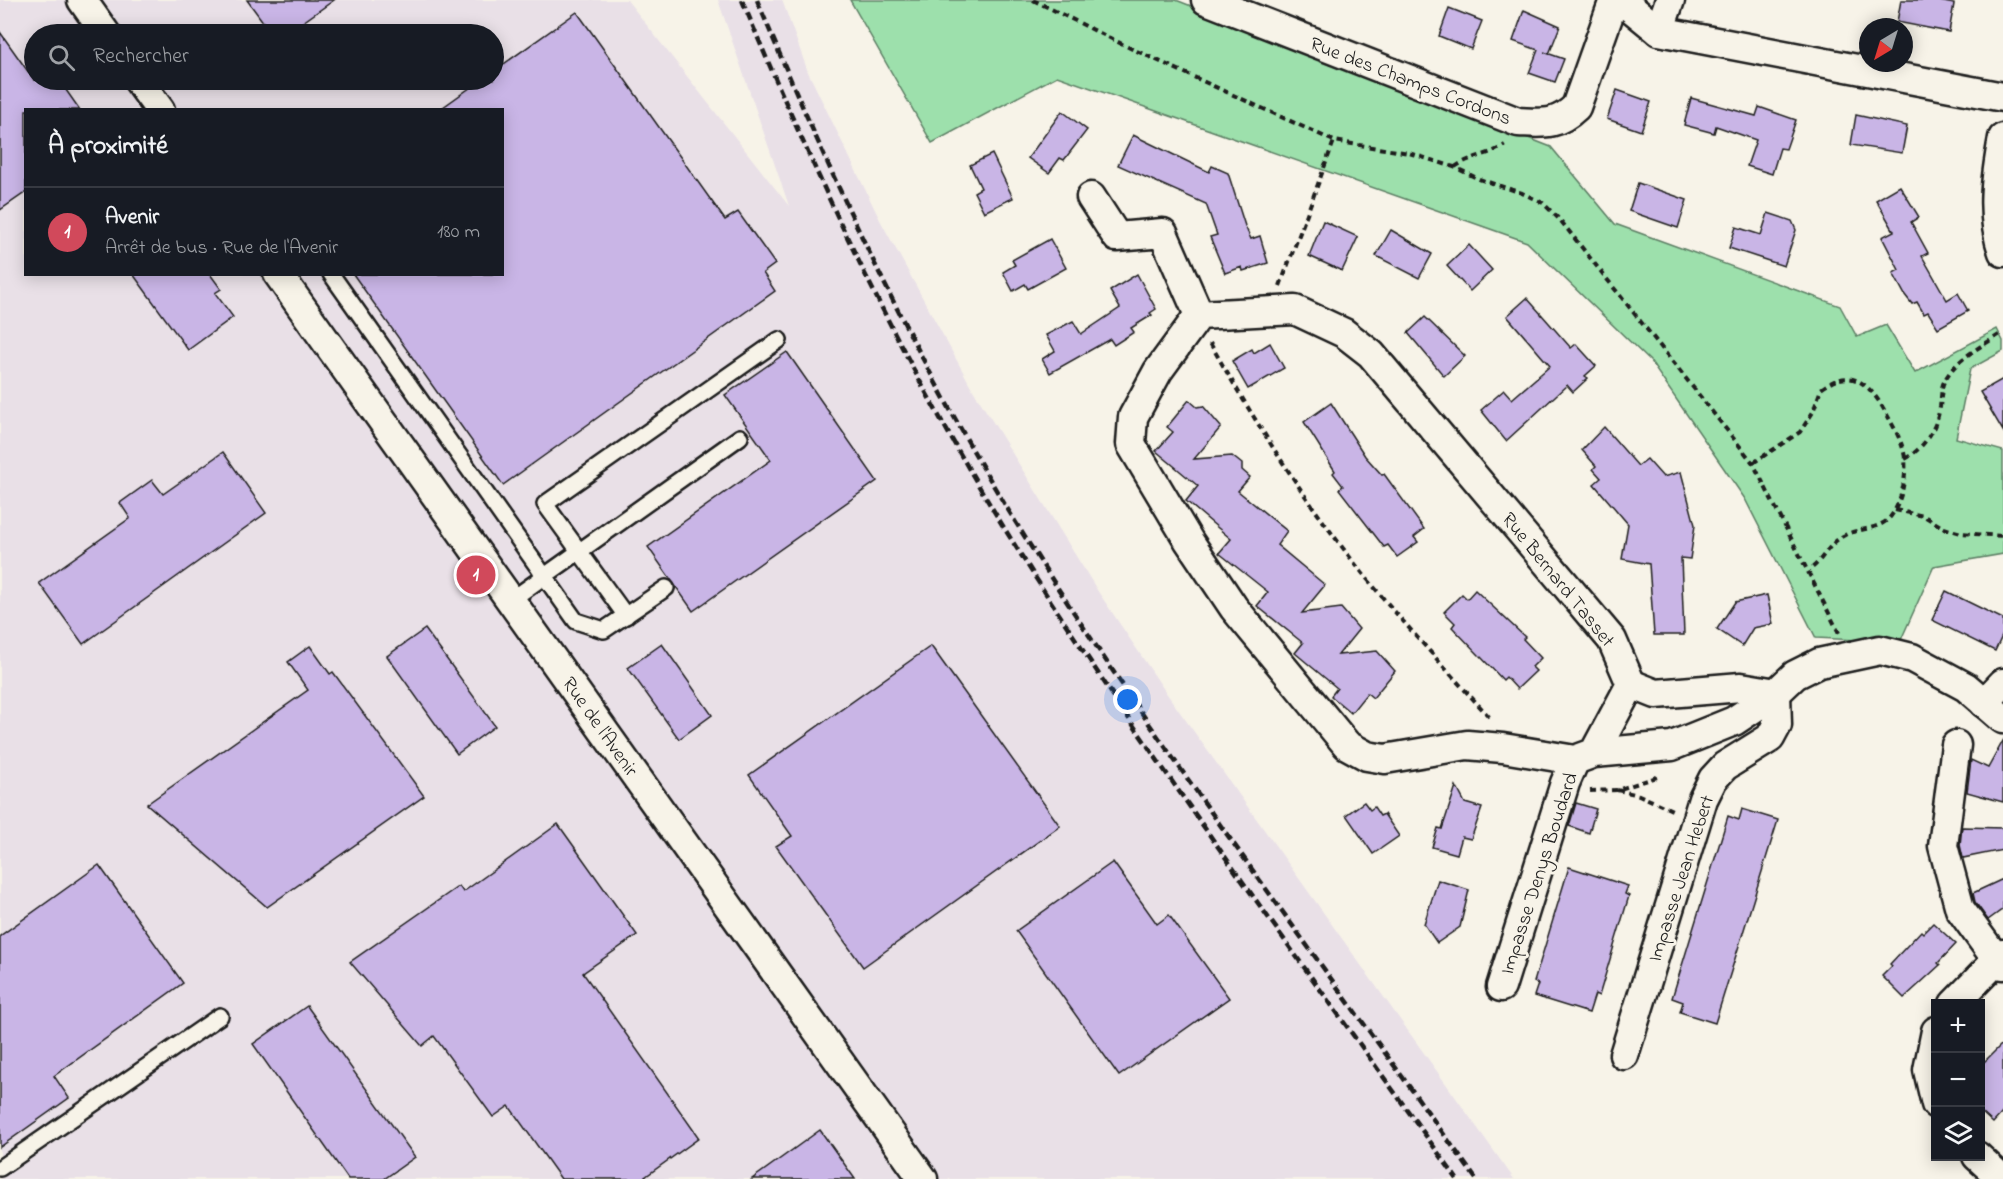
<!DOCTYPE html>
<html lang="fr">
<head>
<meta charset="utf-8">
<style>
  :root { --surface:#171b24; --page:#242831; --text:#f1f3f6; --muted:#9ea1a6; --line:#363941; --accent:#d1495b }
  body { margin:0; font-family:"Indie Flower",sans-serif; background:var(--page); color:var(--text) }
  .controls { position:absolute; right:18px; bottom:18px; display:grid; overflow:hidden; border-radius:0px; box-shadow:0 3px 15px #0003 }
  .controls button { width:54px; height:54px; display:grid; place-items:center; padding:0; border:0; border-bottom:2px solid var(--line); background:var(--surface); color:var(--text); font:30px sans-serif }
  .compass { position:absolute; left:1859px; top:18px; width:54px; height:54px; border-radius:50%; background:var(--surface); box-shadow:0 3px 15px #0003; rotate:218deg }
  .you { position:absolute; left:1128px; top:700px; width:21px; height:21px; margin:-15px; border:4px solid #fff; border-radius:50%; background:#1a73e8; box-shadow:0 0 0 9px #1a73e833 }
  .badge { display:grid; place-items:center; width:39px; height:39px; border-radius:50%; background:var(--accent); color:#fff; font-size:20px; font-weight:700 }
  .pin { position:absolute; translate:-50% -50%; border:3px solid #fff; box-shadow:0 2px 6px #0006 }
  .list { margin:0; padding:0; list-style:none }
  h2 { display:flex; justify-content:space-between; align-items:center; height:78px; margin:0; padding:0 24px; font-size:26px }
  h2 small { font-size:20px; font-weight:400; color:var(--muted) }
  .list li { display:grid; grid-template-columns:39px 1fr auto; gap:18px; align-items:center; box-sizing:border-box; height:90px; padding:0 24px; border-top:2px solid var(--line) }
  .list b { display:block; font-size:22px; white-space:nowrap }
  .list p { margin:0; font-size:20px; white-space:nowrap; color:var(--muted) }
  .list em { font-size:20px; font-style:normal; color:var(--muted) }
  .icon { flex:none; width:33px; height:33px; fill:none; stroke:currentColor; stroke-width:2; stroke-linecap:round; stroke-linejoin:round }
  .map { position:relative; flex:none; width:2003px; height:1179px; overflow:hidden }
  .search { position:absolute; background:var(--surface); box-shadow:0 3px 15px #0003; left:24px; top:24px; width:480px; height:66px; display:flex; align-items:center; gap:15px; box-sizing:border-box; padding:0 21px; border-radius:33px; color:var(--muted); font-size:22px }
  .panel { position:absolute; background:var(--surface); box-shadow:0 3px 15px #0003; left:24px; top:108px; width:480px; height:168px; border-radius:0px }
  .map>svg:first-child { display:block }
  .built { fill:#e9e0e7; fill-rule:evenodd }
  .green { fill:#9de0ac; stroke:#5c7e64; stroke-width:1.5 }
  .building { fill:#c9b5e6; stroke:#1c1c1c; stroke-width:1.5 }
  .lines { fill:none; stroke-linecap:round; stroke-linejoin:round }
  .service-casing { stroke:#1c1c1c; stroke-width:20 }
  .minor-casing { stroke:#1c1c1c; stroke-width:33 }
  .path { stroke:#1c1c1c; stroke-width:4; stroke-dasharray:6 4.5; stroke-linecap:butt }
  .service { stroke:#f7f3e8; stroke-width:15 }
  .minor { stroke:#f7f3e8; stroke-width:28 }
  .rail { stroke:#1c1c1c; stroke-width:4.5; stroke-dasharray:9 4.5; stroke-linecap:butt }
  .labels { text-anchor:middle; stroke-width:6; stroke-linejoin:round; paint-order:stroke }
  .street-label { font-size:20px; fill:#1c1c1c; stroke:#f7f3e8 }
</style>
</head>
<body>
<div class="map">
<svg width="2003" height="1179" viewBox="0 0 2003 1179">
  <rect width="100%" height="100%" fill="#f7f3e8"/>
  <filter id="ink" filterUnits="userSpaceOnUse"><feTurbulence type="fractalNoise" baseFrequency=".0167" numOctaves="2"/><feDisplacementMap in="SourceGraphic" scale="12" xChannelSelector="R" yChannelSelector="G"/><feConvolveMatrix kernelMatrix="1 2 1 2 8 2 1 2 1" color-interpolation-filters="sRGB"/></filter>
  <g filter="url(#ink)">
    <path class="built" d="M0,0H627L789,206L718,0H782L808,72L880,220L973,390L1099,593L1167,694L1514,1179H0ZM34,34H494V80H34ZM26,110H502V274H26Z"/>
    <path class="green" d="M850,0H1176L1551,147L1615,224L1840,306L1857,337L1886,325L1915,373L1997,329L2003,341V351L1970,369L1956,438L2003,451V554L1934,566L1900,642L1816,638L1745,499L1650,361L1527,242L1057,76L932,143Z"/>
    <g class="building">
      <path d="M247,0H334L286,34H272Z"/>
      <path d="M1901,0H1934L1954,4L1949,32L1897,22Z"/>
      <path d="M1449,8L1482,21L1471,49L1439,36Z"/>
      <path d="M1524,10L1560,26L1549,54L1544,52L1564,59L1555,82L1529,73L1538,50L1513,41Z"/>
      <path d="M577,12L725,220L738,212L775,264L763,273L775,291L503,485L353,274H502V110H439L481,80H494V71Z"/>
      <path d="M0,32L34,80H59L80,110H26V192L0,210Z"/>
      <path d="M1617,90L1651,102L1641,131L1607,119Z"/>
      <path d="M1691,98L1756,116L1759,107L1796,120L1786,149L1780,148L1772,174L1747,166L1756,140L1716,126L1714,133L1684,125Z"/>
      <path d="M1062,111L1087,130L1064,160L1060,158L1049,173L1028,158Z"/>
      <path d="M1856,115L1907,126L1902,153L1851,145Z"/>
      <path d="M1133,135L1209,172L1212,166L1228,173L1245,226L1251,239L1260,236L1268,263L1243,271L1242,267L1225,273L1210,237L1217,235L1206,204L1118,165Z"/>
      <path d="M992,154L1013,198L984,212L974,192L981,188L970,165Z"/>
      <path d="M1638,183L1687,200L1678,228L1629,211Z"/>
      <path d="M1900,186L1919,217L1911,222L1928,253L1922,256L1947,300L1958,293L1968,311L1938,328L1928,312L1924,314L1917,302L1912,304L1905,295L1893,273L1899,270L1882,237L1894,231L1876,200Z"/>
      <path d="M1768,213L1792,221L1796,230L1784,266L1729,248L1736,227L1761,235Z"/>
      <path d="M1323,221L1358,237L1342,271L1309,256Z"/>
      <path d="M1391,230L1432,254L1419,278L1376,256Z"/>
      <path d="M1050,239L1066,268L1028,289L1025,284L1013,291L1003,272L1015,265L1012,260Z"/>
      <path d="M1469,245L1492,270L1470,291L1447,266Z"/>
      <path d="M133,274H210L221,289L215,293L233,317L188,350Z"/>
      <path d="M1137,274L1156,309L1150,313L1152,315L1131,328L1134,332L1114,345L1110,339L1050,373L1042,359L1055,351L1046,335L1073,321L1081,334L1120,308L1110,291Z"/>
      <path d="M1527,298L1571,348L1576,344L1596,366L1585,376L1588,378L1573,392L1567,385L1506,441L1481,410L1504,390L1512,399L1550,366L1507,316Z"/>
      <path d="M1425,317L1465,356L1444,376L1408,333Z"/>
      <path d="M1270,343L1284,368L1248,389L1232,361L1252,349L1254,353Z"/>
      <path d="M787,352L877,481L693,611L648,547L771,460L725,395Z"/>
      <path d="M2003,379V431L1980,392Z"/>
      <path d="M1189,400L1197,407L1203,406L1221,427L1194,459L1232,456L1242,464V470L1250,477L1238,491L1287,531L1277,545L1325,585L1302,613L1341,608L1359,629L1338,655L1377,651L1395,671L1373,698L1367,693L1351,713L1331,696L1337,688L1295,653L1303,643L1257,606L1268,592L1219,553L1231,539L1186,501L1198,486L1156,451L1173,432L1167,427Z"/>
      <path d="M1331,403L1365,456L1382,475L1384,474L1424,529L1414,537L1418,542L1397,557L1388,545L1384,547L1339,489L1343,486L1333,473L1335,471L1304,422Z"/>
      <path d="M1604,427L1638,466L1647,459L1663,477L1681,472L1695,525L1690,559L1681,558L1684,635H1654L1649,564L1622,559L1628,524L1594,484L1601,478L1593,469L1596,466L1582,450Z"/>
      <path d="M223,452L266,513L83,644L39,583L130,518L120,503L152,480L163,494Z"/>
      <path d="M1475,590L1525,637L1523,639L1541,658L1532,667L1536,671L1517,689L1506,677L1503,680L1452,627L1455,623L1444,612L1462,594L1467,599Z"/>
      <path d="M1946,591L2003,619V634L1995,651L1932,620Z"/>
      <path d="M1767,595L1773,624L1753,628L1742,646L1717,629L1735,602Z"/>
      <path d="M425,629L495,726L457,754L387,656Z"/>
      <path d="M662,644L712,715L679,739L628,668Z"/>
      <path d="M310,646L330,674L333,672L424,796L267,907L147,804L308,690L288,662Z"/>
      <path d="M931,646L1060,826L863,967L776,846L792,836L749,775Z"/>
      <path d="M2003,741V802L1967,792L1971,760L1988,768Z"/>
      <path d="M1456,786L1465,803L1482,808L1471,839L1462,837L1457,854L1432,847L1438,828L1442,829Z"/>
      <path d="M1364,802L1370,810L1374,807L1380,816L1384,814L1399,836L1373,854L1346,815Z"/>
      <path d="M1576,803L1596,809L1589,833L1569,826Z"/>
      <path d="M1742,809L1778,820L1715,1023L1680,1012L1683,1002L1672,998L1728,816L1739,820Z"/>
      <path d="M558,824L637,935L583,973L699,1138L642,1179H561L509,1106L493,1117L434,1036L422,1046L350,962L459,886L463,892Z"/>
      <path d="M1962,827L2003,828V850L1963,858L1960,845Z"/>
      <path d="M1113,862L1157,924L1169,915L1229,998L1119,1076L1016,931Z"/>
      <path d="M99,865L183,983L54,1076L69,1098L0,1147V936Z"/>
      <path d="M1569,867L1628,886L1625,894L1629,896L1599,996L1595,994L1589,1013L1534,996L1538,984L1534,982Z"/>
      <path d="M2003,879V909L1988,920L1975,902L1973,893Z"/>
      <path d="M1438,880L1469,890L1460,927L1437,943L1424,924Z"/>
      <path d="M1933,923L1956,944L1938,963L1940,965L1904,998L1882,976L1892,966L1890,964L1921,931L1923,933Z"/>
      <path d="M307,1006L415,1157L384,1179H348L253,1044Z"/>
      <path d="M2003,1043V1112L1993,1123L1980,1111V1066Z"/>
      <path d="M820,1130L855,1179H752Z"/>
    </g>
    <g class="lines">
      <defs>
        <g id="service">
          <path d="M331,274L576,621L604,630L666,588"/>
          <path d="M511,600L740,437"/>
          <path d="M626,616L545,504L779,340"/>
          <path d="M0,1168L220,1016"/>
        </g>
        <g id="minor">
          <path d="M82,0L106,34"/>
          <path d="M1206,0L1518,122C1544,123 1556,126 1576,107L1614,0"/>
          <path d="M1621,0L1659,31L2003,97"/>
          <path d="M1659,31L1670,0"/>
          <path d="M138,80L160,110"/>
          <path d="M2003,138C1996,176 1990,214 2003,252"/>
          <path d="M1091,197L1117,237L1163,233L1199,315"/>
          <path d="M278,274L923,1179"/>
          <path d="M1631,684L1656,694L1741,687L1776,693"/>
          <path d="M1984,703L2003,683"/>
          <path d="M1956,745L1943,846L1960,909L1997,960L2003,965"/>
          <path d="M1594,753L1631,684L1612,640L1371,354L1344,333L1295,310L1199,315L1158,371L1133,417L1131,444L1189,541L1234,608L1347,745L1367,756L1385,759L1467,745L1503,748L1575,760L1594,753L1672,746L1734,721L1776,693L1795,675L1819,663L1880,650L1912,658L1966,687L2003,719"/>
          <path d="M1501,987L1565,783L1575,760"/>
          <path d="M1954,1004L2003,954"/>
          <path d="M1936,1031L1928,1070L1936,1104"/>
          <path d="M1624,1055L1703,799L1713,779L1725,766L1770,738L1777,725L1776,693"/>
          <path d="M1977,1156L2002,1179"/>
        </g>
      </defs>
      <use href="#service" class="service-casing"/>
      <use href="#minor" class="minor-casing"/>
      <g class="path">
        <path d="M1033,0L1128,47L1334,141L1409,153L1454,167L1479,179L1522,193L1543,203L1560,220L1753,463L1839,633"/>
        <path d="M1455,167C1470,156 1489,156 1505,145"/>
        <path d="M1280,286L1334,141"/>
        <path d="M1210,343C1254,420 1301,495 1356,565C1399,619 1446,669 1492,720"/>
        <path d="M1905,459C1924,448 1936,430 1940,407C1941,400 1941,391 1943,384C1954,359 1981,347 2002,333"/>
        <path d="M1753,463L1800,432L1813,412L1821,389C1856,362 1874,391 1890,420C1896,431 1904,446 1905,459C1907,476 1901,503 1891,516C1881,530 1859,528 1845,535C1828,543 1823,561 1809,570"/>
        <path d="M1895,510L1924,516L1944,528L1961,533L2003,536"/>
        <path d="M1617,790L1639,795L1672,810"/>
        <path d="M1590,791L1617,790L1660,776"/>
      </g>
      <use href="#service" class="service"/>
      <use href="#minor" class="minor"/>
      <g class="rail">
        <path d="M742,0C822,192 911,382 1023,558C1158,771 1310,974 1457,1179"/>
        <path d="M757,0C836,190 924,379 1035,553C1173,768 1328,972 1476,1179"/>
      </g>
    </g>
  </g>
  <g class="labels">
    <g class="street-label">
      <text transform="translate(1411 80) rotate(21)" y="7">Rue des Champs Cordons</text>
      <text transform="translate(1559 579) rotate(51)" y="7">Rue Bernard Tasset</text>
      <text transform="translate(601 726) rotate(55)" y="7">Rue de l'Avenir</text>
      <text transform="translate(1538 873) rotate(-72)" y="7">Impasse Denys Boudard</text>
      <text transform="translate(1680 878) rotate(-72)" y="7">Impasse Jean Hebert</text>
    </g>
  </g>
</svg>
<div class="controls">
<button>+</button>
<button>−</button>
<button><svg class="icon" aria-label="layers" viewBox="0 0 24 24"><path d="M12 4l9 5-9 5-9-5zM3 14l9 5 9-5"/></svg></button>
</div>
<svg class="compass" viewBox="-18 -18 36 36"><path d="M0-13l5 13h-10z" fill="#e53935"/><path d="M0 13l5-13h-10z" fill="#9ea1a6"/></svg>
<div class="you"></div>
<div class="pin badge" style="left:476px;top:575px">1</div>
<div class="search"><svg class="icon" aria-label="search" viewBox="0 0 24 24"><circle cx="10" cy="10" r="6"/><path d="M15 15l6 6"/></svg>Rechercher</div>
<section class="panel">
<h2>À proximité<small></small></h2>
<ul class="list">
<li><span class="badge">1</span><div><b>Avenir</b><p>Arrêt de bus · Rue de l'Avenir</p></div><em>180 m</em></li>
</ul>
</section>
</div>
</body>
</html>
